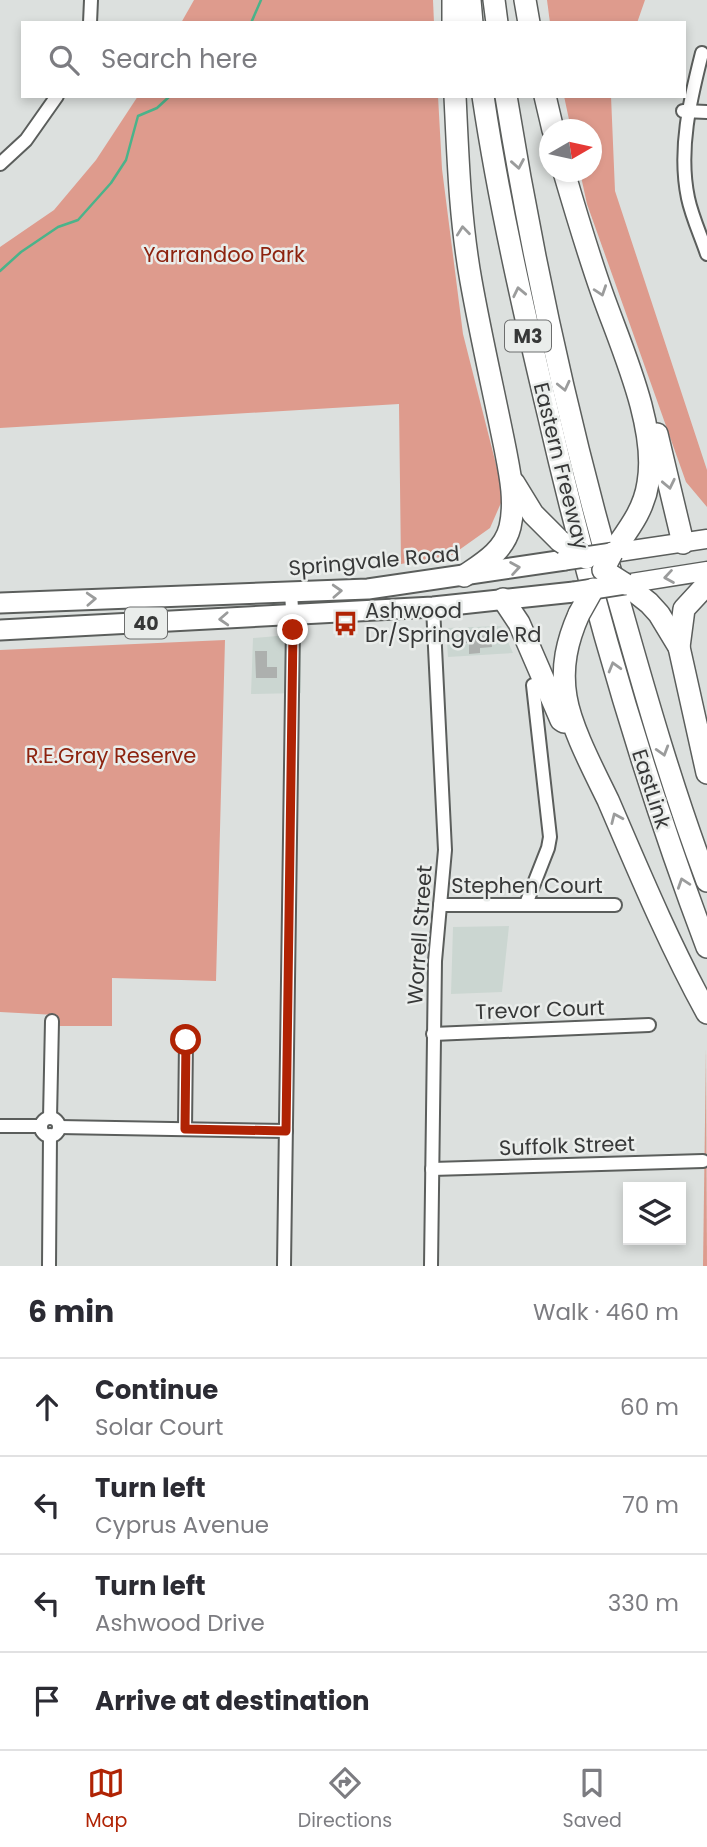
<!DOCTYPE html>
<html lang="en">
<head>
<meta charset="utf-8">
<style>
  :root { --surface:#fff; --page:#f2f2f3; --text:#2b2b33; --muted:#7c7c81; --line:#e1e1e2; --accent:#b02304 }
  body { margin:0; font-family:Poppins,sans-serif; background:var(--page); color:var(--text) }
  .controls { position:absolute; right:21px; bottom:21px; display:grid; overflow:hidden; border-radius:0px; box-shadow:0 4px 10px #0003 }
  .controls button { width:63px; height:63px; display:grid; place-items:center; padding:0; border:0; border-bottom:2px solid var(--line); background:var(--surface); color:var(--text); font:35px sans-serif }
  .compass { position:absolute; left:539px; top:119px; width:63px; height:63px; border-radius:50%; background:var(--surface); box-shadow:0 4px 10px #0003; rotate:81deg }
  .stop { position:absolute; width:21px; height:21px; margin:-16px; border:5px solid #b02304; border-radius:50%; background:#fff }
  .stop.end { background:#b02304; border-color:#fff; box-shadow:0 2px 7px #0008 }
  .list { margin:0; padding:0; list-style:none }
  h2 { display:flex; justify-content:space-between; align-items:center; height:91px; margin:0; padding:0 28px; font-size:30px }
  h2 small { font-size:23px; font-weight:400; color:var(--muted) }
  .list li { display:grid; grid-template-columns:46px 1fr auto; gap:21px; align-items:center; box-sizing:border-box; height:98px; padding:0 28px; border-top:2px solid var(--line) }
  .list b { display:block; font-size:26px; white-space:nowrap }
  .list p { margin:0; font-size:23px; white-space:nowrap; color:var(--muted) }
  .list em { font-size:23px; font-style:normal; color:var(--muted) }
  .icon { flex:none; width:38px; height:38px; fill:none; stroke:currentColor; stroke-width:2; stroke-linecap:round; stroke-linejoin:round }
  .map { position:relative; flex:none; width:707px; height:1266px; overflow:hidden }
  .search { position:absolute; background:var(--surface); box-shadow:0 4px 10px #0003; left:21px; right:21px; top:21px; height:77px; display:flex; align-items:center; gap:18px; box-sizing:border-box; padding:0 24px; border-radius:0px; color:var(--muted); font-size:26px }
  .sheet { height:483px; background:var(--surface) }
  nav { display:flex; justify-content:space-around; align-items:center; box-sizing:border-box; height:98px; border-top:2px solid var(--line); background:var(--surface); font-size:19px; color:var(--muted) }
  nav a { display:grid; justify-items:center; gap:4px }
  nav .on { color:var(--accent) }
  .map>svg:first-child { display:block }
  .built { fill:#cbd6d1 }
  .green { fill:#de9b8d }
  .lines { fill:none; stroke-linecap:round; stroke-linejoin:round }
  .stream { stroke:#4bb38a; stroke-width:2.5 }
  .building { fill:#adb0ae }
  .minor-casing { stroke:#5b5e5c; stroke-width:16 }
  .primary-casing { stroke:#5b5e5c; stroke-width:21 }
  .trunk-casing { stroke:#5b5e5c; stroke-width:23 }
  .motorway-casing { stroke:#5b5e5c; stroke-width:24 }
  .minor { stroke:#fff; stroke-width:12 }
  .primary { stroke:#fff; stroke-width:18 }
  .trunk { stroke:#fff; stroke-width:19 }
  .motorway { stroke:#fff; stroke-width:21 }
  .trunk-bridge-casing { stroke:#5b5e5c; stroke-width:23; stroke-linecap:butt }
  .motorway-bridge-casing { stroke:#5b5e5c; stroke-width:24; stroke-linecap:butt }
  .trunk-bridge { stroke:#fff; stroke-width:19 }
  .motorway-bridge { stroke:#fff; stroke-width:21 }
  .oneway { stroke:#9b9c9c }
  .route { stroke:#b02304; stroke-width:9 }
  .labels { text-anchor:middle; stroke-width:5; stroke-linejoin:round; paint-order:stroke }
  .shield { fill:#eaedeb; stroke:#6d6e6e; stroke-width:2 }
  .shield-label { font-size:19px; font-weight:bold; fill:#373838 }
  .park-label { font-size:21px; fill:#8d230f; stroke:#eaedeb }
  .street-label { font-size:21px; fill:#373838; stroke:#eaedeb }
  .poi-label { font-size:21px; fill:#373838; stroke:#eaedeb; text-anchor:start }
</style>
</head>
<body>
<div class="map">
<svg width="707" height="1266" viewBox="0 0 707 1266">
  <rect width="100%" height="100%" fill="#dce0de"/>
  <g class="built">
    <path d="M501,626L513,653L448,657L446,628Z"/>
    <path d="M301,634V693L251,694L253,638Z"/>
    <path d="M509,926L502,992L451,994L453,927Z"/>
  </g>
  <g class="green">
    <path d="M194,0H433L434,23H181Z"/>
    <path d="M547,0H645L637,23H550Z"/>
    <path d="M138,96H438L442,169L463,334L504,496L490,528L452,555L401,564L399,404L0,428V247L54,210L96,160Z"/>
    <path d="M564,96H611L615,191L707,470V507L686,482L587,204L580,172H592V130L571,129Z"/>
    <path d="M225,640L216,981L112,978V1026H56V1015L0,1012V650Z"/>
    <path d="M706,1048L707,1266H703Z"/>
  </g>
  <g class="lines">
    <g class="stream">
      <path d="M251,23L261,0"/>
      <path d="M0,271L21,252L58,227L78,220L111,183L126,160L138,116L157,108L170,96"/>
    </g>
  </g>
  <g class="building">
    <path d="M478,630V636L491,635L492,647L480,648V653L469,654V643H464L463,631Z"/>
    <path d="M255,651H267V667H277V678H256Z"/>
  </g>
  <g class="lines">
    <defs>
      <g id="minor">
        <path d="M90,23L91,0"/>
        <path d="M702,53C690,100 678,150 688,198C692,217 701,236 707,254"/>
        <path d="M683,111L707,112"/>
        <path d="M0,164L26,140L57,96"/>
        <path d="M526,904L548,848L550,837L533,685"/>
        <path d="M440,905H615"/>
        <path d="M433,1034L649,1025"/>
        <path d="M50,1118L52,1021"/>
        <circle cx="50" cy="1127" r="9"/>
        <path d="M0,1126H41"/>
        <path d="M59,1127L286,1131"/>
        <path d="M185,1129L186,1040"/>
        <path d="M432,1169L703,1161"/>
        <path d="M49,1266L50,1135"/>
        <path d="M284,1266L293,624L291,593"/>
        <path d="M431,1266L435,961L445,850L433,607"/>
      </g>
      <g id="primary">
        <path d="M612,553L707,539"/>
        <path d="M625,584L707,571"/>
      </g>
      <g id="trunk">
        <path d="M0,603L368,589L565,560"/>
        <path d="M0,630L433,607L574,592"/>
      </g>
      <g id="motorway">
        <path d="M453,0V23"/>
        <path d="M470,0L472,23"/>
        <path d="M494,0L497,23"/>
        <path d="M525,0L529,23"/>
        <path d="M455,96C458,159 460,220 471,281C481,337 494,393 505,448C510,474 516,501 510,527C504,551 483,563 464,576"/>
        <path d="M483,96C499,203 523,308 548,413C590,594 641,773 707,947"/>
        <path d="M506,96C534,269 572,440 621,608C647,700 673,791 707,881"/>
        <path d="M545,96L553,130"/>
        <path d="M564,172C576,213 588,253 602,293C621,347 658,427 648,483C644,511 627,531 612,553"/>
        <path d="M657,434L683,543"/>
        <path d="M514,483L533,514L560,541"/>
        <path d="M625,584L649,603L659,614L679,647L707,773"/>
        <path d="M503,599L519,623L561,720L564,722"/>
        <path d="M579,614C567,641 561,667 566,697C571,728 594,771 608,800C639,872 669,944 707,1013"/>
        <path d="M679,647L684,609L707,584"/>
      </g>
    </defs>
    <use href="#minor" class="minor-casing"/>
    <use href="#primary" class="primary-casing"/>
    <use href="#trunk" class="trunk-casing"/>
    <use href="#motorway" class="motorway-casing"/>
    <use href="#minor" class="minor"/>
    <use href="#primary" class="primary"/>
    <use href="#trunk" class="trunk"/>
    <use href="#motorway" class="motorway"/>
    <defs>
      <g id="trunk-bridge">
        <path d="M565,560L612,553"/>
        <path d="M574,592L625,584"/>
      </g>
      <g id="motorway-bridge">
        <path d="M560,541L586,558"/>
        <path d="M612,553L603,570L625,584"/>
        <path d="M579,614L593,589"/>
      </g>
    </defs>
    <use href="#trunk-bridge" class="trunk-bridge-casing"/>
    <use href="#motorway-bridge" class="motorway-bridge-casing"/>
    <use href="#trunk-bridge" class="trunk-bridge"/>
    <use href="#motorway-bridge" class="motorway-bridge"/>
  </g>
  <defs><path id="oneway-chevron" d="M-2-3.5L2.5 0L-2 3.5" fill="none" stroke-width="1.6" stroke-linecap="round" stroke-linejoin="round" transform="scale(1.75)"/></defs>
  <g class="oneway">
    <use href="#oneway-chevron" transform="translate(518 164) rotate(80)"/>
    <use href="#oneway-chevron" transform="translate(463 231) rotate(-96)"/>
    <use href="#oneway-chevron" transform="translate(601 291) rotate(71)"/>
    <use href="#oneway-chevron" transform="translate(519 292) rotate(-102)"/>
    <use href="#oneway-chevron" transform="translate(564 386) rotate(77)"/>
    <use href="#oneway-chevron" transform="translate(669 484) rotate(78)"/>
    <use href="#oneway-chevron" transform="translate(515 568) rotate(-9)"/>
    <use href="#oneway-chevron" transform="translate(669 577) rotate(171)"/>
    <use href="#oneway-chevron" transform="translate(337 591) rotate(-3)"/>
    <use href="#oneway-chevron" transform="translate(91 599) rotate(-3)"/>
    <use href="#oneway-chevron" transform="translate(224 619) rotate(177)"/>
    <use href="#oneway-chevron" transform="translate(614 667) rotate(-106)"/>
    <use href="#oneway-chevron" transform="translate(663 751) rotate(73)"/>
    <use href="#oneway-chevron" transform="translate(616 818) rotate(-114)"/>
    <use href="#oneway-chevron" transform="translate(683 883) rotate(-109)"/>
  </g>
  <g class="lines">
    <path class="route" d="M186,1040L185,1129L286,1131L293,630"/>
  </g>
  <defs>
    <symbol id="bus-bare" viewBox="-9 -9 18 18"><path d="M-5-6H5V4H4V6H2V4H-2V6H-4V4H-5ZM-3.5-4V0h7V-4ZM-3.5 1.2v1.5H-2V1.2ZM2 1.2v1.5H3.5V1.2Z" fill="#b02304" stroke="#eaedeb" stroke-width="2.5" paint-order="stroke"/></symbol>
  </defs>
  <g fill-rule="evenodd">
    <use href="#bus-bare" x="328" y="606" width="35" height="35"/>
  </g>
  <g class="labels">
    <g class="shield">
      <rect x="505" y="320.5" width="46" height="31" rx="5"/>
      <rect x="125" y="607.5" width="42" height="31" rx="5"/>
    </g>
    <g class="shield-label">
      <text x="528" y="343">M3</text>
      <text x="146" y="630">40</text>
    </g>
    <g class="park-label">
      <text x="224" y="262">Yarrandoo Park</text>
      <text x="111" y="763">R.E.Gray Reserve</text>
    </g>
    <g class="street-label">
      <text transform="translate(561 466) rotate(76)" y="7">Eastern Freeway</text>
      <text transform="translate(374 561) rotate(-5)" y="7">Springvale Road</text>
      <text transform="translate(651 789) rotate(72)" y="7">EastLink</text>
      <text x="527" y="893">Stephen Court</text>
      <text transform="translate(420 935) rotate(-86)" y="7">Worrell Street</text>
      <text transform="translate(540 1010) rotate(-2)" y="7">Trevor Court</text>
      <text transform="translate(567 1146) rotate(-2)" y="7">Suffolk Street</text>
    </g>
    <g class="poi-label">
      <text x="365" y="618">Ashwood<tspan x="365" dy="24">Dr/Springvale Rd</tspan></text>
    </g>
  </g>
</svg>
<div class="controls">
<button><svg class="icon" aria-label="layers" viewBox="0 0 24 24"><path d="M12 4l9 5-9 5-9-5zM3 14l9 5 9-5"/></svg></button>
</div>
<svg class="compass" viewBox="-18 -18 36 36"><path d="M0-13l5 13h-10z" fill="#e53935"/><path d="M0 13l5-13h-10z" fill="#7c7c81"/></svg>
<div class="stop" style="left:186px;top:1040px"></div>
<div class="stop end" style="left:293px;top:630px"></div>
<div class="search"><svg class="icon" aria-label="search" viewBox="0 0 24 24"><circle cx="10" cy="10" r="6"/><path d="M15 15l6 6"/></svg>Search here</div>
</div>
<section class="sheet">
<h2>6 min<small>Walk · 460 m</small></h2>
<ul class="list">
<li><svg class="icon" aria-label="ahead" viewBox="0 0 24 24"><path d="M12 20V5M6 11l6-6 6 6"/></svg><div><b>Continue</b><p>Solar Court</p></div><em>60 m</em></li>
<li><svg class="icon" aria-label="left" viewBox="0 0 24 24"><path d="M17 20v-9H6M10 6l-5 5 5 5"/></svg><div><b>Turn left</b><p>Cyprus Avenue</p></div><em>70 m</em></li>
<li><svg class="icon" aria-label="left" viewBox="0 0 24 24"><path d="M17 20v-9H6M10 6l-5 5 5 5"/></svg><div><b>Turn left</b><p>Ashwood Drive</p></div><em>330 m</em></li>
<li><svg class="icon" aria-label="arrive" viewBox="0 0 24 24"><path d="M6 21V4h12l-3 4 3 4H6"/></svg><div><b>Arrive at destination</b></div></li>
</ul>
</section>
<nav>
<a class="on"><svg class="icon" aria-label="map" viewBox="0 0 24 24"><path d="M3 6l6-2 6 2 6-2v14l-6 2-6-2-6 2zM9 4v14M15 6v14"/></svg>Map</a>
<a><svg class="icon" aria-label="directions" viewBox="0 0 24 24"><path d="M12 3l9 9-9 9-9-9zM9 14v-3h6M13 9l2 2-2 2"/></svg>Directions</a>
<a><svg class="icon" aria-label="saved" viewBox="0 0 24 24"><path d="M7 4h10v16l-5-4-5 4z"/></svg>Saved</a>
</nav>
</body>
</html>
